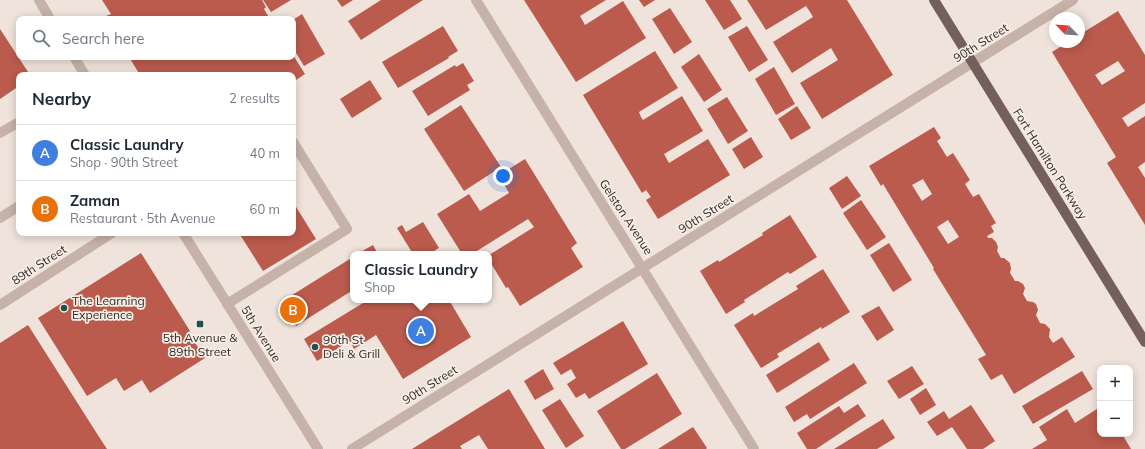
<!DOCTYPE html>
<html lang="en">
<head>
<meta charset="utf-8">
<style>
  :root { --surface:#fff; --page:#f6f6f7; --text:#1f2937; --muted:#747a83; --line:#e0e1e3; --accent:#111827 }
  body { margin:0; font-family:Mulish,sans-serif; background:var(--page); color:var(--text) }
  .controls { position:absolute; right:12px; bottom:12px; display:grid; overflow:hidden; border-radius:8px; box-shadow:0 2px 10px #0003 }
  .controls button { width:36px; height:36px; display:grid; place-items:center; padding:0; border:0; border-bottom:1px solid var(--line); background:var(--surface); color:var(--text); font:20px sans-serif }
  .compass { position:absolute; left:1049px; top:12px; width:36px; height:36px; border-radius:50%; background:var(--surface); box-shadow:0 2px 10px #0003; rotate:295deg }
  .you { position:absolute; left:503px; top:176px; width:14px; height:14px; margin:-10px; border:3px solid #fff; border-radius:50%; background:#1a73e8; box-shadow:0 0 0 6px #1a73e833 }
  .badge { display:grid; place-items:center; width:26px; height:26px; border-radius:50%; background:var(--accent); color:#fff; font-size:13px; font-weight:700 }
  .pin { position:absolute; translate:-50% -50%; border:2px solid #fff; box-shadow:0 1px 4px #0006 }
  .popup { position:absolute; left:350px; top:251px; width:142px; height:52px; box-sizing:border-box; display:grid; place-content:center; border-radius:8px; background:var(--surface); filter:drop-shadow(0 1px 3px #0005); font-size:13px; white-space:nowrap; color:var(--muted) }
  .popup b { font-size:15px; color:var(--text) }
  .popup::after { content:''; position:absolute; left:50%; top:100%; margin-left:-8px; border:8px solid transparent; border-top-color:var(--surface) }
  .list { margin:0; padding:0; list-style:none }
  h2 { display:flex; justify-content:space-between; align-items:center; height:52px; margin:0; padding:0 16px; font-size:17px }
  h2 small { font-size:13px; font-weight:400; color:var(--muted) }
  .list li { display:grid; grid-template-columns:26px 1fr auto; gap:12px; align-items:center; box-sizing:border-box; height:56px; padding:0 16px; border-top:1px solid var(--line) }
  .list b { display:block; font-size:15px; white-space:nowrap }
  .list p { margin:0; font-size:13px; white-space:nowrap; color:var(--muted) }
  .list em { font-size:13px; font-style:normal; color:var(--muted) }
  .icon { flex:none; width:22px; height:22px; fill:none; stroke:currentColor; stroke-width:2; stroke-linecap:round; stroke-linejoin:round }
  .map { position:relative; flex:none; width:1145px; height:449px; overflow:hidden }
  .search { position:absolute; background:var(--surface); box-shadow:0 2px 10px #0003; left:16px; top:16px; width:280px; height:44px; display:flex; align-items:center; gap:10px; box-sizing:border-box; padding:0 14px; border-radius:8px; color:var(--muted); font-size:15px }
  .panel { position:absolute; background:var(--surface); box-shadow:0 2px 10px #0003; left:16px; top:72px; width:280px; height:164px; border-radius:8px }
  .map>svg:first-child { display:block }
  .building { fill:#ba5b4d; fill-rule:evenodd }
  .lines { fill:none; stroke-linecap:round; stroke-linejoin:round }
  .minor { stroke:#c6b2a8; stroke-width:10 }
  .major { stroke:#745f5a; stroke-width:10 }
  .poi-dot { fill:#21514e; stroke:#f7eee6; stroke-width:1.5 }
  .labels { text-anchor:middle; stroke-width:3.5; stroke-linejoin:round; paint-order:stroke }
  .street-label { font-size:12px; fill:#332a27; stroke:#f7eee6 }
  .poi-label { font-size:12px; fill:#332a27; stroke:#f7eee6; text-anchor:start }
</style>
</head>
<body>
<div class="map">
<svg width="1145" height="449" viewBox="0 0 1145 449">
  <rect width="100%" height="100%" fill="#efe3db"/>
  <g class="building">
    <path d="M102,0H262L266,7L264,9L270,19H108L106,16L111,14Z"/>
    <path d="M263,0H291L271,12Z"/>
    <path d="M337,0H353L342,7Z"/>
    <path d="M381,0H423L361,40L348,21Z"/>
    <path d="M524,0H606L580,16L585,25L623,1L646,38L576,82Z"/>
    <path d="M639,0H655L644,7Z"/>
    <path d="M705,0H730L742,19L724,30Z"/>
    <path d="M747,0H847L893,75L822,119L800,83L838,60L831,48L792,73L773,42L813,17L810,12L806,6L766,30Z"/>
    <path d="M670,8L692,42L674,54L652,19Z"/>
    <path d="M1118,11L1145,55V103L1122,118L1128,127L1145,116V162L1138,167L1145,178V225L1107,163L1116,157L1052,52L1068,42H1079V35ZM1118,61L1125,71L1102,85L1095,75Z"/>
    <path d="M302,14L325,54L304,66L293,48V20Z"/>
    <path d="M443,26L458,51L448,57L449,58L398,88L382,62Z"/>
    <path d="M747,26L768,60L749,72L728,37Z"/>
    <path d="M0,29L30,75H19V86L0,99Z"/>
    <path d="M655,51L678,88L639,112L641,117L643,120L682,96L703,131L664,154L669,163L708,139L730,175L658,219L646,200L651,197L646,190L642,193L583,95Z"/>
    <path d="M699,54L722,90L704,102L681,67Z"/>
    <path d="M293,55L305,74L293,82V75H140L129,57H293Z"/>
    <path d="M463,63L474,81L467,85L470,90L428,116L412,91L455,65L456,67Z"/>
    <path d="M774,67L795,104L776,115L755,79Z"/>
    <path d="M370,80L382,99L352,118L340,99Z"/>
    <path d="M727,97L748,131L728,144L707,109Z"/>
    <path d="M461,105L501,167L464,191L424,129Z"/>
    <path d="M797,106L811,128L791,140L778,119Z"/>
    <path d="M934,127L941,138L937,141L947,157L953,153L970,180L965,184L973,197L979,194L996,223L991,226L994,232L987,236L988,238H992L996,242L998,247L997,251L1001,258H1004L1010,263L1011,269L1010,273L1015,281H1018L1023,284L1025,288L1023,294L1027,301L1033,302L1036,304L1038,310L1036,315L1040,323L1045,324L1050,329L1049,337L1053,343L1062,337L1075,357L1014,394L1002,374L991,380L978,359L986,355L933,269L934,268L883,184L881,186L869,166ZM923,179L932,194L922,201L912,185ZM948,220L959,237L948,244L937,227Z"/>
    <path d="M751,137L763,157L744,169L732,149Z"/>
    <path d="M525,159L577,243L571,248L583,267L520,306L508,287L506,288L489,260V255L534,227L528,219L472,254H462L437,214L469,194L480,211L509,193L499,175Z"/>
    <path d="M847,176L861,196L842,209L829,188Z"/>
    <path d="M861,200L886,237L867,250L843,213Z"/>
    <path d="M293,202L316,239L263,271L239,233H293Z"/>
    <path d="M790,215L817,257L790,274L788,272L744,300L745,302L726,314L700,271L718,260L719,262L763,235L762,233Z"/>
    <path d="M423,222L439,248L429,254H413L397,228L402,225L406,232Z"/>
    <path d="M889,243L912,280L893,292L870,255Z"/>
    <path d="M373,245L378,254H357Z"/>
    <path d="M141,253L190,331L188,332L205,358L150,393L142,380L124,391L116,378L87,396L38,318Z"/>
    <path d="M353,257V290L296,326L281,302Z"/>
    <path d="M823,269L850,312L822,329L821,327L777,354L779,357L761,368L734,325L753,313L754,316L798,289L796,286Z"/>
    <path d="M368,300H449L471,337L403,379L376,335L354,349L350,341L317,361L304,339Z"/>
    <path d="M879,306L894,330L877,341L861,316Z"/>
    <path d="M623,321L648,364L589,399L585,393L576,398L567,384L576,378L571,369L561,375L553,363Z"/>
    <path d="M28,325L94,429L107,449H0V343Z"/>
    <path d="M819,342L830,360L777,393L766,375Z"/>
    <path d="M854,363L867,383L810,419L807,414L794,422L785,407Z"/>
    <path d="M912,366L924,384L899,399L887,381Z"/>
    <path d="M543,369L554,389L535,400L524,381Z"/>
    <path d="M1082,371L1093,389L1033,424L1022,406Z"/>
    <path d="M657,373L682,414L625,449H621L597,411Z"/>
    <path d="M926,388L936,405L920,415L910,399Z"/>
    <path d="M509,389L545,449H488L479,435L460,446L462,449H412Z"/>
    <path d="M560,399L584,436L566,448L542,410Z"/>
    <path d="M858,404L866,416L816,449H807L797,433L839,406L844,413Z"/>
    <path d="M971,405L995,441L983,449H967L952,427L937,436L927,422L944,411L949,419Z"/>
    <path d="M1100,407V434H1122L1131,449H1032L1047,440L1039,427L1067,409L1075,423Z"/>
    <path d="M883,419L895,438L877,449H834Z"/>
    <path d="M693,427L707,448L706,449H658Z"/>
  </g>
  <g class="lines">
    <g class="minor">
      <path d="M39,0L50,19"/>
      <path d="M476,0C568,150 662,299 754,449"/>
      <path d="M74,57L85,75"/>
      <path d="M0,133L19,122"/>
      <path d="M0,218L19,206"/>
      <path d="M183,233L318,449"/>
      <path d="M227,304L347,229L293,142"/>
      <path d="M0,305L112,233"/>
      <path d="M352,449L1073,0"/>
    </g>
    <path class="major" d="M934,0L1145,342"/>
  </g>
  <g class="poi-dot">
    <circle cx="64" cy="308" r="4"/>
    <rect x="196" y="320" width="8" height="8" rx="2"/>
    <circle cx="315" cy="347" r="4"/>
  </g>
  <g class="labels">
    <g class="street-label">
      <text transform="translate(981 43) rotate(-32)" y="4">90th Street</text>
      <text transform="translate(1050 164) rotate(58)" y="4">Fort Hamilton Parkway</text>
      <text transform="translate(706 214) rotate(-32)" y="4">90th Street</text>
      <text transform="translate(626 217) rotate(57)" y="4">Gelston Avenue</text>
      <text transform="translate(39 265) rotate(-33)" y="4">89th Street</text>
      <text transform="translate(261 334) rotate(58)" y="4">5th Avenue</text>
      <text transform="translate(430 385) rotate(-32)" y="4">90th Street</text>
    </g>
    <g class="poi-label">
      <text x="72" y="305">The Learning<tspan x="72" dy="14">Experience</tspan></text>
      <text x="200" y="342" text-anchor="middle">5th Avenue &amp;<tspan x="200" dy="14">89th Street</tspan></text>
      <text x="323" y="344">90th St<tspan x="323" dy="14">Deli &amp; Grill</tspan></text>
    </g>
  </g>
</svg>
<div class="controls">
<button>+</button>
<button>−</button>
</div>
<svg class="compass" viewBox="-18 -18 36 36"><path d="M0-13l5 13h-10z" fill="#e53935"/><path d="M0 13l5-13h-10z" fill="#747a83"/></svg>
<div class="you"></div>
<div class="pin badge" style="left:421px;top:331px;background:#3f7fe0">A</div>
<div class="popup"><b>Classic Laundry</b>Shop</div>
<div class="pin badge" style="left:293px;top:310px;background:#e8710a">B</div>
<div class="search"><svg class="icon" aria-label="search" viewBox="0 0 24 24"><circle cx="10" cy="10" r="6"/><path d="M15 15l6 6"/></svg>Search here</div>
<section class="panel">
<h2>Nearby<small>2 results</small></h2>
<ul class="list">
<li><span class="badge" style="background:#3f7fe0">A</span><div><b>Classic Laundry</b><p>Shop · 90th Street</p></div><em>40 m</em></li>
<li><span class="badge" style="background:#e8710a">B</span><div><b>Zaman</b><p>Restaurant · 5th Avenue</p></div><em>60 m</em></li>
</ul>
</section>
</div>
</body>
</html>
